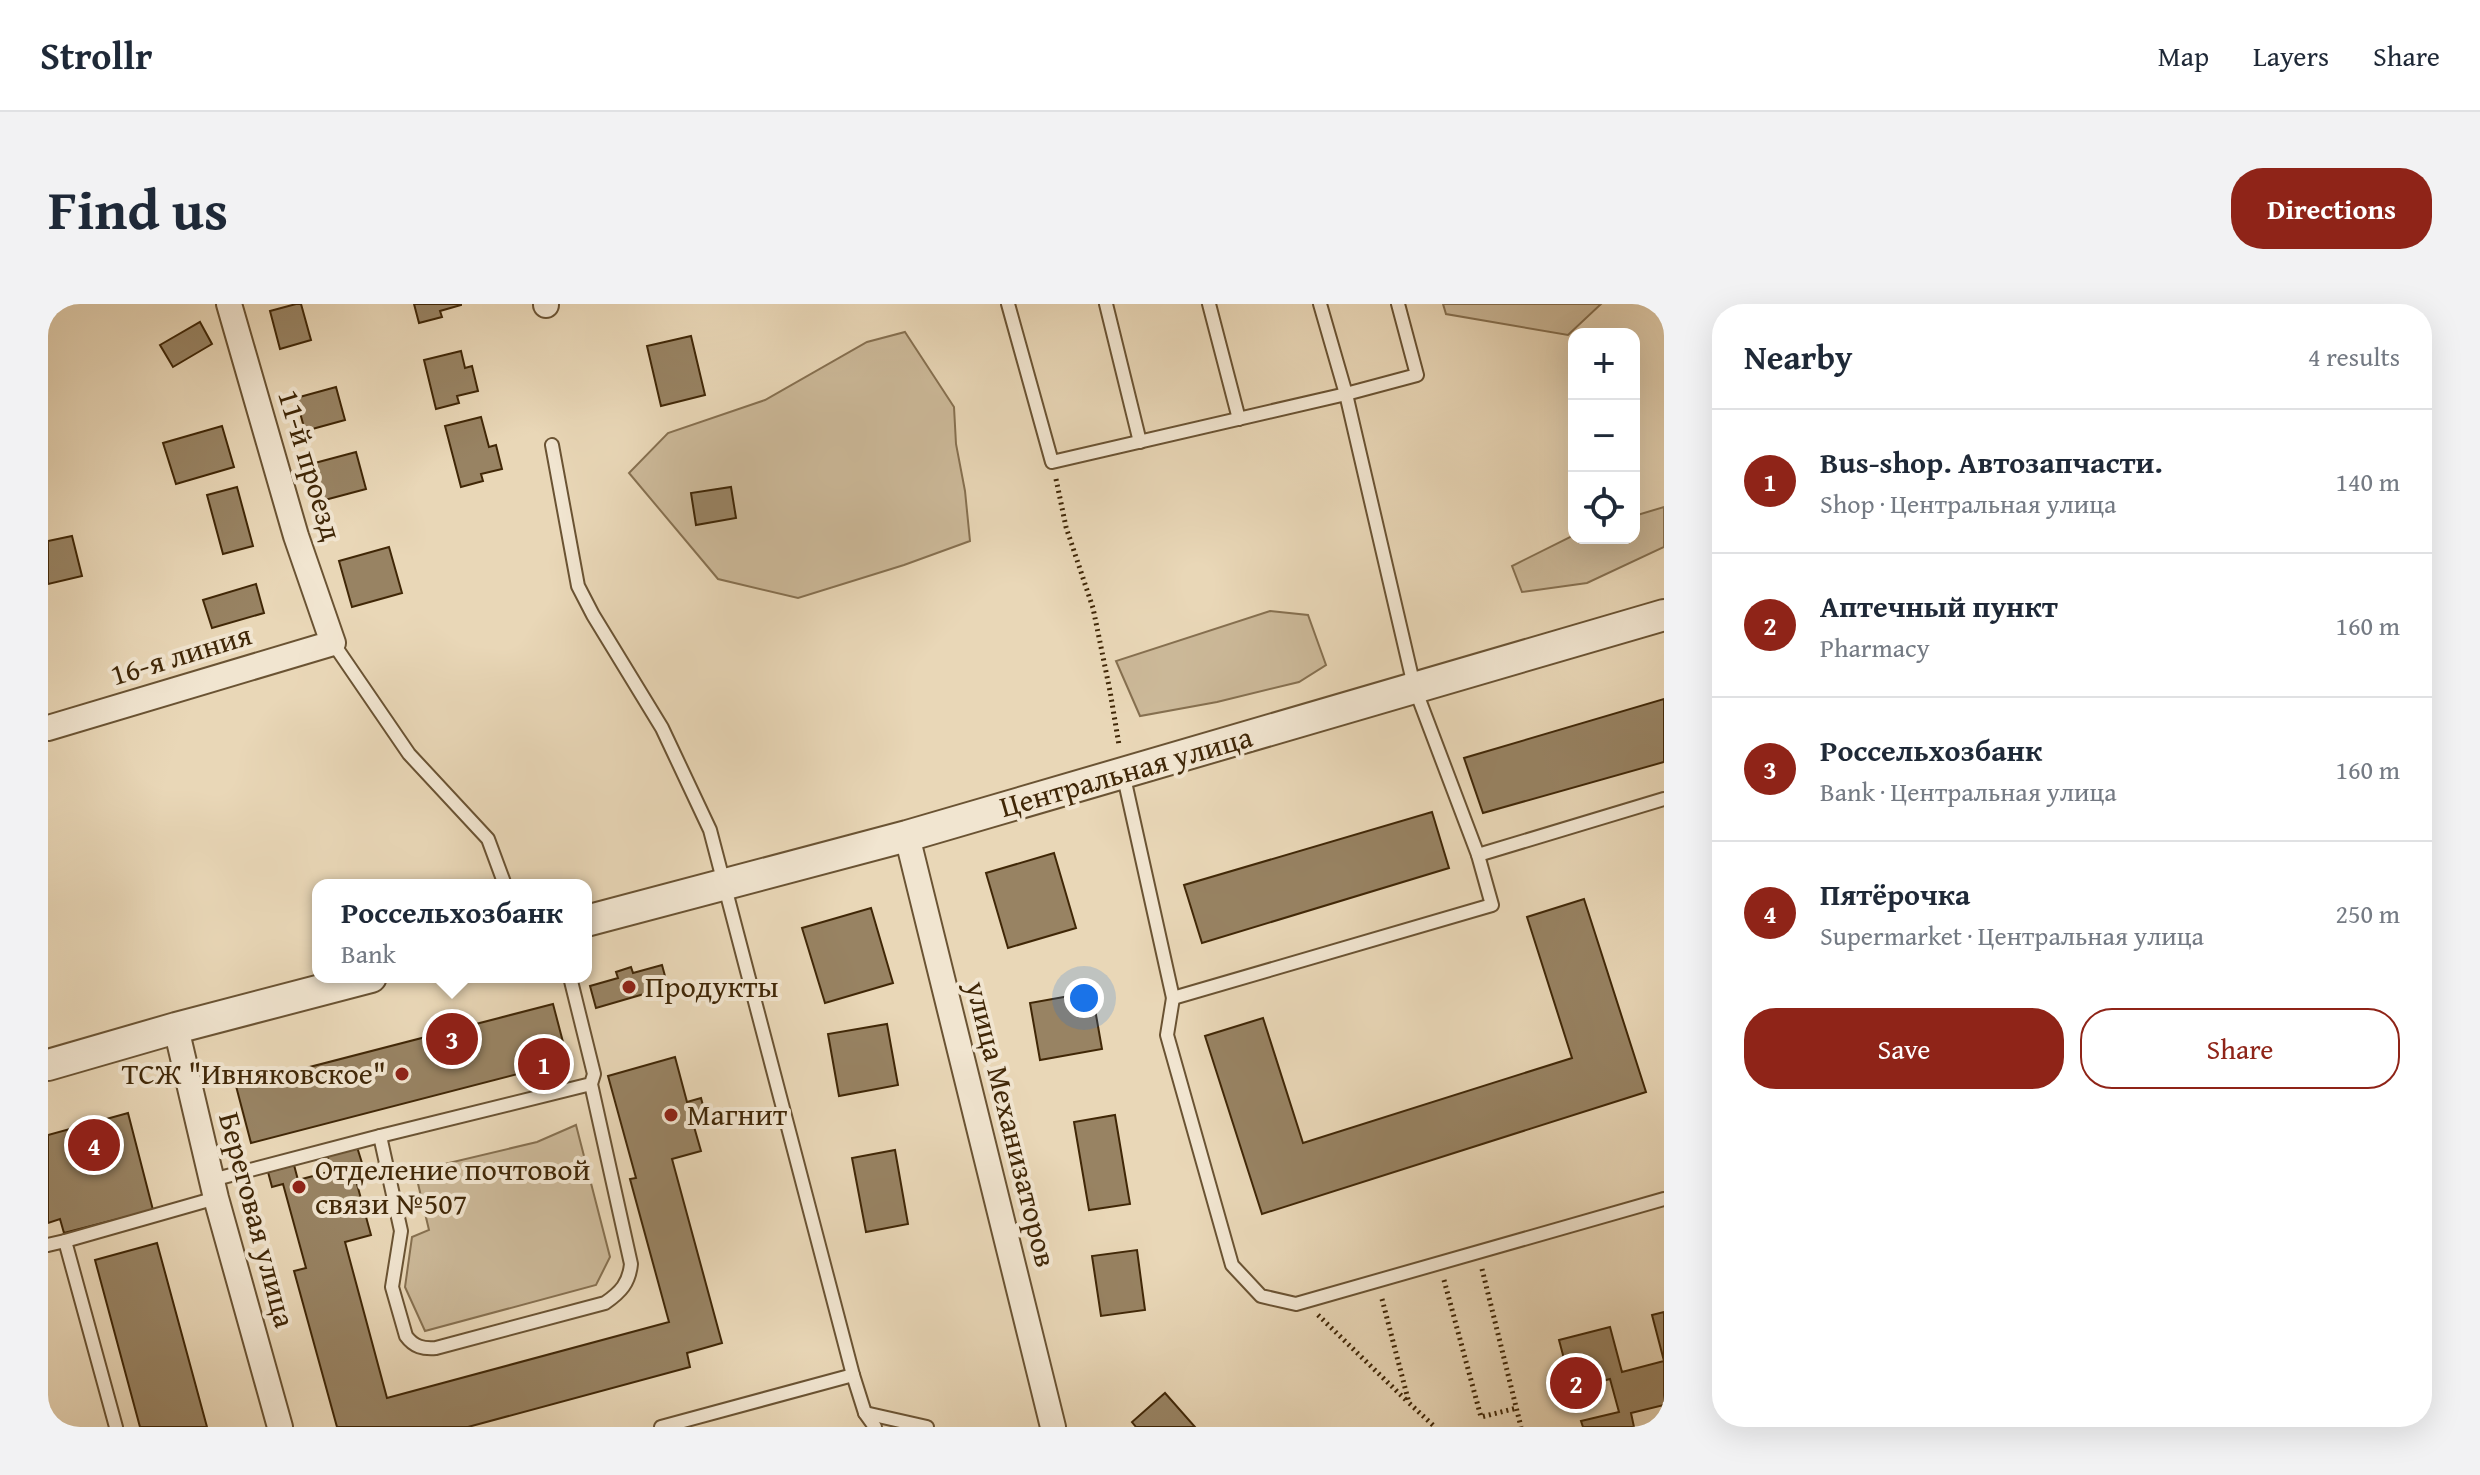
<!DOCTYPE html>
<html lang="en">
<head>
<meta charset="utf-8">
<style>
  :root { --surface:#fff; --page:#f2f2f3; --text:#1f2937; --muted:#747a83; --line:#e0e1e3; --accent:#8f2418 }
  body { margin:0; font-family:"Gentium Book Plus",serif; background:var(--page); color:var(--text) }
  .controls { position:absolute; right:24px; top:24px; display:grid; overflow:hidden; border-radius:16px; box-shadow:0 8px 32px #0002 }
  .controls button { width:72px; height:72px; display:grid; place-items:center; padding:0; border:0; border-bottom:2px solid var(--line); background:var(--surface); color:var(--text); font:40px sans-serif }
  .you { position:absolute; left:1036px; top:694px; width:28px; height:28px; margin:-20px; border:6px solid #fff; border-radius:50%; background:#1a73e8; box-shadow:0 0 0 12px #1a73e833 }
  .badge { display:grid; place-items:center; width:52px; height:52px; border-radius:50%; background:var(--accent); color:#fff; font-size:26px; font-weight:700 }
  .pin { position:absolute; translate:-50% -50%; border:4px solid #fff; box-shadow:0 2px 8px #0006 }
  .popup { position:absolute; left:264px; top:575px; width:280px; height:104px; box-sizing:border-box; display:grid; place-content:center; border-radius:16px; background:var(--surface); filter:drop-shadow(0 2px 6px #0005); font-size:26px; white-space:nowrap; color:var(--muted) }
  .popup b { font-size:30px; color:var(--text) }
  .popup::after { content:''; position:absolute; left:50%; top:100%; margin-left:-16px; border:16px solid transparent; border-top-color:var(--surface) }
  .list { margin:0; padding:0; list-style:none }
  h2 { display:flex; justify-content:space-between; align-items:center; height:104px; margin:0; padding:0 32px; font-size:34px }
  h2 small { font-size:26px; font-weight:400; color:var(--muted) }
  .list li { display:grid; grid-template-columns:52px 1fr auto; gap:24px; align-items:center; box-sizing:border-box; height:144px; padding:0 32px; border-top:2px solid var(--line) }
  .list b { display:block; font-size:30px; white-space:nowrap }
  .list p { margin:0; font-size:26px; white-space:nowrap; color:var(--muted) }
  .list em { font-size:26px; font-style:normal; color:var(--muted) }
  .actions { display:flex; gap:16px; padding:24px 32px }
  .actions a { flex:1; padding:18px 0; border:2px solid var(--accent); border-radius:32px; text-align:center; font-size:28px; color:var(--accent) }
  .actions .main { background:var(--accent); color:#fff }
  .icon { flex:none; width:44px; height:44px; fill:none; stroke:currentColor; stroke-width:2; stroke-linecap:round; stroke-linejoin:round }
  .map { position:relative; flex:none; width:1616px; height:1123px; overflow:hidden; border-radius:32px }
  header { display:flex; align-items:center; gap:48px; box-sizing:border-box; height:112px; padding:0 40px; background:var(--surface); border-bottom:2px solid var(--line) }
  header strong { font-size:38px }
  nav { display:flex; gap:44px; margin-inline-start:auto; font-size:28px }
  .intro { display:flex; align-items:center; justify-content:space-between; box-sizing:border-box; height:192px; padding:0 48px }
  h1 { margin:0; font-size:56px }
  .button { padding:20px 36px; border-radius:32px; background:var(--accent); color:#fff; font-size:28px; font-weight:700 }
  main { display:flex; gap:48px; padding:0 48px }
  aside { flex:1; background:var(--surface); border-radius:32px; box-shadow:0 8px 32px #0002 }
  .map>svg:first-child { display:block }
  .green { fill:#ccb999; stroke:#867050; stroke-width:2 }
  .building { fill:#988363; stroke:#402707; stroke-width:2 }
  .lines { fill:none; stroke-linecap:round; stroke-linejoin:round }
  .service-casing { stroke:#6a5333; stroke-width:16 }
  .minor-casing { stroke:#6a5333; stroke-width:28 }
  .tertiary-casing { stroke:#6a5333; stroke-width:34 }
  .path { stroke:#402707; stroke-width:5; stroke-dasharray:2 4; stroke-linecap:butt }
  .service { stroke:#f1e5d0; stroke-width:12 }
  .minor { stroke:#f1e5d0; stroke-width:24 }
  .tertiary { stroke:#f1e5d0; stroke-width:30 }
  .poi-dot { fill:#8f2418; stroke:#f1e5d0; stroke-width:3 }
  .labels { text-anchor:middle; stroke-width:8; stroke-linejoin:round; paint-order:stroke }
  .street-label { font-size:30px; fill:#402707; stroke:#f1e5d0 }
  .poi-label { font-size:30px; fill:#402707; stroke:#f1e5d0; text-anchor:start }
</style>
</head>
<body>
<header>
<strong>Strollr</strong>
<nav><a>Map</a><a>Layers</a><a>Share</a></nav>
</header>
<div class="intro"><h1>Find us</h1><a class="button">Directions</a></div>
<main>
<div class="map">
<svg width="1616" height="1123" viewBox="0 0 1616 1123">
  <rect width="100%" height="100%" fill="#e9d7b7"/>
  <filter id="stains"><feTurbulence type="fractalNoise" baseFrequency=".0025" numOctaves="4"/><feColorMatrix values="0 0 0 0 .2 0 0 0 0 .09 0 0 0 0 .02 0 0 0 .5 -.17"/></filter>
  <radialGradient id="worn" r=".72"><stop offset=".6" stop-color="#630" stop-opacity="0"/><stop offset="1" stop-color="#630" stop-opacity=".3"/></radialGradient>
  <g class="green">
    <path d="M1395,0H1553L1520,31L1398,10Z"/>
    <path d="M857,28L906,103L908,140L917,187L922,237L856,261L750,294L670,275L581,169L620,129L717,96L819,38Z"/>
    <path d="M1616,203V243L1539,279L1474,288L1464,262L1526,231V234H1586V212Z"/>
    <path d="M1222,307L1260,311L1278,361L1251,378L1169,398L1092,412L1068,357Z"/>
    <path d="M528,821L562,953L548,981L377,1027L357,983L364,933L381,926L367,867L489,838Z"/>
  </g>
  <g class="building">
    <path d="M248,0H253L263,36L232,45L222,7Z"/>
    <path d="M366,0H413V1L392,7L394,13L371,19Z"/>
    <path d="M152,18L164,40L125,63L112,41Z"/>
    <path d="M643,32L657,91L613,102L599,42Z"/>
    <path d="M413,47L417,64L424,62L430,87L409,92L411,99L388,105L376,56Z"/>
    <path d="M288,83L297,116L257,127L248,94Z"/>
    <path d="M433,113L441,143L448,141L454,165L433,170L435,177L413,183L397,122Z"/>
    <path d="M174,122L186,163L128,180L115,139Z"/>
    <path d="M308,148L318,185L273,197L263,160Z"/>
    <path d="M189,183L205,242L175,250L159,191Z"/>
    <path d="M683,183L688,214L648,221L643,189Z"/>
    <path d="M24,232L34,272L0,280V237Z"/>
    <path d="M341,243L354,289L304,303L291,257Z"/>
    <path d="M208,280L216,309L164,324L155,296Z"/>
    <path d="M1616,395V458L1435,509L1416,454Z"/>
    <path d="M1384,508L1401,564L1154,639L1136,581Z"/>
    <path d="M1006,549L1028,624L960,644L938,569Z"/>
    <path d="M1536,595L1598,788L1214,910L1157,732L1215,714L1255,839L1524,754L1479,613Z"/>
    <path d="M823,604L845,679L777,699L754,624Z"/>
    <path d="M614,661L620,683L548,704L542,682L570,674L568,668L583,663L585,669Z"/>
    <path d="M1044,688L1054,745L992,756L982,699Z"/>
    <path d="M505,700L520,757L203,839L188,782Z"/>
    <path d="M839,720L850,781L791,792L780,730Z"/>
    <path d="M627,753L639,798L653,794L657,809L643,812L653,847L624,855L674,1039L639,1049L642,1063L420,1123H289L246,967L258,964L235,880L224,883L220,868L246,861L250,876L284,867L279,851L309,843L314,859L304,862L323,931L297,938L339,1094L621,1018L582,875L588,874L560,772Z"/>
    <path d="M80,809L105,906L16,929L12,915L0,919V831Z"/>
    <path d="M1067,811L1082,900L1041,906L1026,818Z"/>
    <path d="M847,846L860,920L818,928L804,854Z"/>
    <path d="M109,939L159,1123H92L47,956Z"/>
    <path d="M1089,946L1097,1006L1053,1012L1044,952Z"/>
    <path d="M1616,1008V1101L1583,1109L1586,1123H1535L1533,1117L1571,1108L1562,1075L1524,1085L1511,1036L1562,1023L1574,1068L1616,1057L1604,1011Z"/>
    <path d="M1117,1089L1147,1123H1088L1084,1118Z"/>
  </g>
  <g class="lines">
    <defs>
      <g id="service">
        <path d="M960,0L1004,158L1298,90L1369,71L1350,0"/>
        <path d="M1058,0L1092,138"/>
        <path d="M1161,0L1191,115"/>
        <path d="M1272,0L1298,90L1366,382L1430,551"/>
        <path d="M504,141L530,282L545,311L614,424L662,526L805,1071L817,1109L827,1123"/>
        <path d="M285,339L361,450L440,535L457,581"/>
        <path d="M1075,469L1125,694L1444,601L1430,551L1616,495"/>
        <path d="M522,673L546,770L543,780L583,960C581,979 573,988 557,999L388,1044C375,1045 366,1043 358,1032L344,983L353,927L332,832L543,780"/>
        <path d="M1125,694L1119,731L1184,961L1213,992L1248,1000L1616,895"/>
        <path d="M164,876L332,832"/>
        <path d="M0,941L17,937"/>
        <path d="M817,1109L879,1123"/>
        <path d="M68,1123L17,937L168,894"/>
        <path d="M613,1123L805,1071"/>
      </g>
      <g id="minor">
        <path d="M498,0V1"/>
        <path d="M0,424L285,339L248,232L181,0"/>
        <path d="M859,532L1005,1123"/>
        <path d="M128,724L168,894L232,1123"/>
      </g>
      <g id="tertiary">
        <path d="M538,617L859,532L1616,311"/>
        <path d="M0,761L128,724L323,673"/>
      </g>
    </defs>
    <use href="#service" class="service-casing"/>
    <use href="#minor" class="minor-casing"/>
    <use href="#tertiary" class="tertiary-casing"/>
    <g class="path">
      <path d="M1008,175L1018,223L1045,304L1062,387L1071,441"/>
      <path d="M1434,965L1473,1123"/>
      <path d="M1396,976L1433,1113L1469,1104"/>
      <path d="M1334,995L1361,1099L1387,1123"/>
      <path d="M1270,1011L1360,1098"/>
    </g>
    <use href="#service" class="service"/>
    <use href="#minor" class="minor"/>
    <use href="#tertiary" class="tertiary"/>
  </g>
  <g class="poi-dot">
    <circle cx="581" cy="683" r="8"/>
    <circle cx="354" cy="770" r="8"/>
    <circle cx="623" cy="811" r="8"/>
    <circle cx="251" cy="883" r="8"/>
  </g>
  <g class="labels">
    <g class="street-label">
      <text transform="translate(262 161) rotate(73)" y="10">11-й проезд</text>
      <text transform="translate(133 351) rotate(-17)" y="10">16-я линия</text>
      <text transform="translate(1078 468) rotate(-16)" y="10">Центральная улица</text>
      <text transform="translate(963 820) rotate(76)" y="10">улица Механизаторов</text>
      <text transform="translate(209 916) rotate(75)" y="10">Береговая улица</text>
    </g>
    <g class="poi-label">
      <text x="597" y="693">Продукты</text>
      <text x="338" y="780" text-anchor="end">ТСЖ "Ивняковское"</text>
      <text x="639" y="821">Магнит</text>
      <text x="267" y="876">Отделение почтовой<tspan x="267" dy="34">связи №507</tspan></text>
    </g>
  </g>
  <rect width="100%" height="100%" filter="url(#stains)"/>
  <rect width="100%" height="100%" fill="url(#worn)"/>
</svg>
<div class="controls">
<button>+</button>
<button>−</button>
<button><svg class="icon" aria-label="locate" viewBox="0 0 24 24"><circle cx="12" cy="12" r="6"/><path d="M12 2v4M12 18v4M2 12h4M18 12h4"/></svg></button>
</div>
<div class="you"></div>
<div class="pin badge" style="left:496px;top:760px">1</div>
<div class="pin badge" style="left:1528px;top:1079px">2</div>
<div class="pin badge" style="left:404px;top:735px">3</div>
<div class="popup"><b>Россельхозбанк</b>Bank</div>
<div class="pin badge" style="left:46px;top:841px">4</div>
</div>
<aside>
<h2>Nearby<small>4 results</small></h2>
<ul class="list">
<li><span class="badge">1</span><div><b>Bus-shop. Автозапчасти.</b><p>Shop · Центральная улица</p></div><em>140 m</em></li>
<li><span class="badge">2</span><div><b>Аптечный пункт</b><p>Pharmacy</p></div><em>160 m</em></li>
<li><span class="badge">3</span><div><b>Россельхозбанк</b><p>Bank · Центральная улица</p></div><em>160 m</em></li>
<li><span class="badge">4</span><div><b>Пятёрочка</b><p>Supermarket · Центральная улица</p></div><em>250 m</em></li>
</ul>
<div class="actions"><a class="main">Save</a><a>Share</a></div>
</aside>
</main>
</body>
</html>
